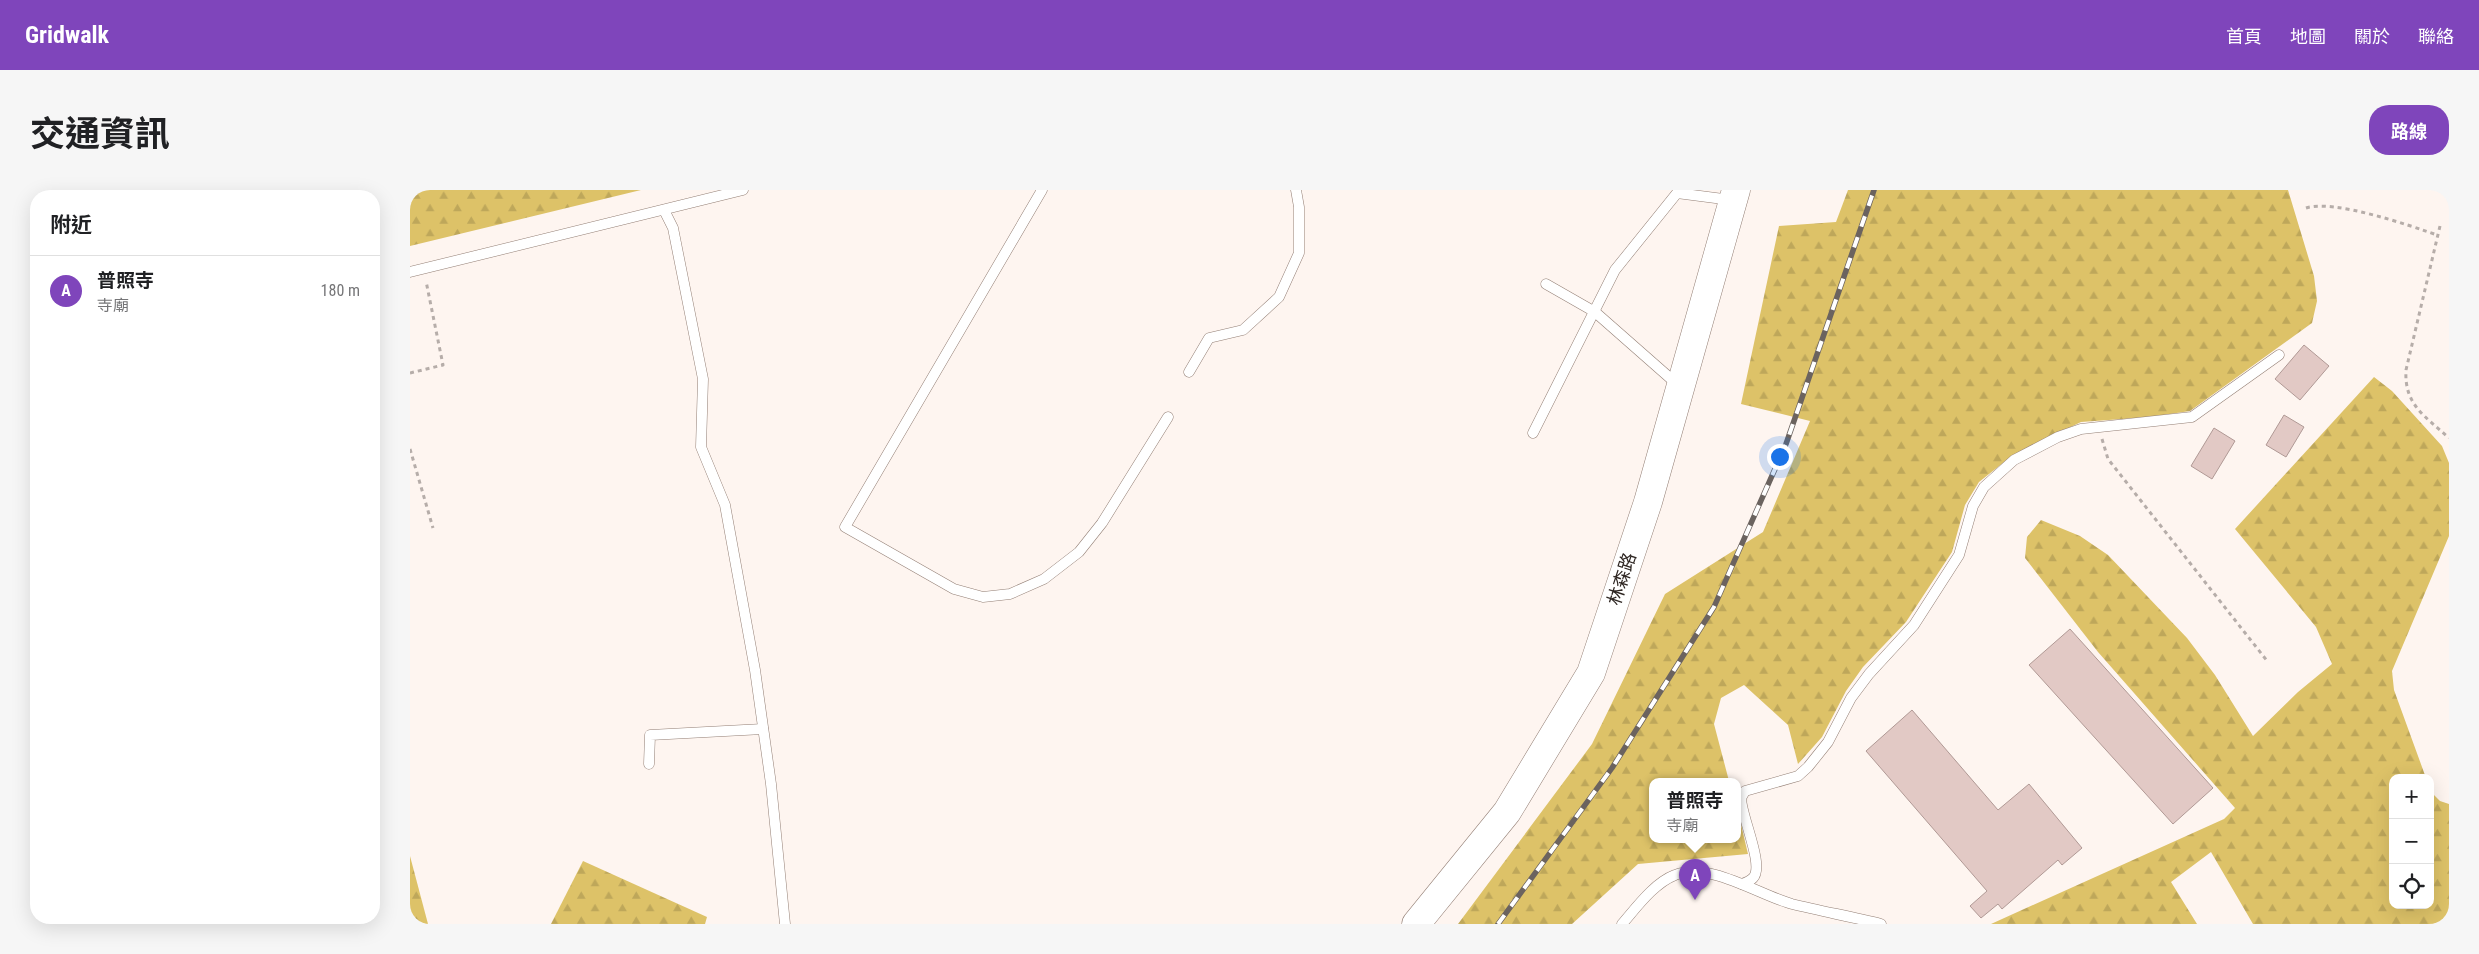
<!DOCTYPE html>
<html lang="zh-TW">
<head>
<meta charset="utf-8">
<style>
  :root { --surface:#fff; --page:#f6f6f6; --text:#202124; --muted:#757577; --line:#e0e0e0; --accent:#7f45bb }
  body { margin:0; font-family:"Roboto Condensed","Noto Sans TC",sans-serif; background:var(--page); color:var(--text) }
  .controls { position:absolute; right:15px; bottom:15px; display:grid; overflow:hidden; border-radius:10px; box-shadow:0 5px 20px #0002 }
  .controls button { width:45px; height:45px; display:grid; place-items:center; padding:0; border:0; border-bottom:1px solid var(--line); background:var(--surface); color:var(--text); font:25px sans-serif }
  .you { position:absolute; left:1369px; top:266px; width:18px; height:18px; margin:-12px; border:4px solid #fff; border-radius:50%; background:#1a73e8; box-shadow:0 0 0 8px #1a73e833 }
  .badge { display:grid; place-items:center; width:32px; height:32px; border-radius:50%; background:var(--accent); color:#fff; font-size:16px; font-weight:700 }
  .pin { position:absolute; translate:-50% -41px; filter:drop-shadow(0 1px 2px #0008) }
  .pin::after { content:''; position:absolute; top:26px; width:18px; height:15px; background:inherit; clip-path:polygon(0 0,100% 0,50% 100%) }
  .popup { position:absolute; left:1239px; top:588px; width:92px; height:65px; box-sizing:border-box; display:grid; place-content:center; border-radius:10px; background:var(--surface); filter:drop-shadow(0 1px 4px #0005); font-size:16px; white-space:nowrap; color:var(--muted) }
  .popup b { font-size:19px; color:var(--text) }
  .popup::after { content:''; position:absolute; left:50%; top:100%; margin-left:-10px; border:10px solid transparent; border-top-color:var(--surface) }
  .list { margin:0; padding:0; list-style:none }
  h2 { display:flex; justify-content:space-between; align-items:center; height:65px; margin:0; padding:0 20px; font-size:21px }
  h2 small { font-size:16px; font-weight:400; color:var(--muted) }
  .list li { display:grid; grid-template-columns:32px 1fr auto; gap:15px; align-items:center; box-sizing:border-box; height:70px; padding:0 20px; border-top:1px solid var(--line) }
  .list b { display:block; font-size:19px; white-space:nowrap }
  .list p { margin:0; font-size:16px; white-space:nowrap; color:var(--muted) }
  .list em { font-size:16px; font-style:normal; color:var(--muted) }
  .icon { flex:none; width:28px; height:28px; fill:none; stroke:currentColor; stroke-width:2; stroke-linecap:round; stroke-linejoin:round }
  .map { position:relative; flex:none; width:2039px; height:734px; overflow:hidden; border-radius:20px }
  header { display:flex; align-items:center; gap:30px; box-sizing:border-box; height:70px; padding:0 25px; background:var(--accent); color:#fff }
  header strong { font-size:24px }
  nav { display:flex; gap:28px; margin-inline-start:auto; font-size:18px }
  .intro { display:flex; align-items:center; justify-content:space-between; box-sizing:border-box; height:120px; padding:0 30px }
  h1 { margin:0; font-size:35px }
  .button { padding:12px 22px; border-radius:20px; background:var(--accent); color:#fff; font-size:18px; font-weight:700 }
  main { display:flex; gap:30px; padding:0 30px }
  aside { flex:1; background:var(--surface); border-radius:20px; box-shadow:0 5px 20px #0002 }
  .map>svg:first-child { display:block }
  .forest { fill:url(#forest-firs) }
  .building { fill:#e2c9c5; stroke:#b09995 }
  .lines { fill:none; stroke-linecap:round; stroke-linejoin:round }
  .service-casing { stroke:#937f75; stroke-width:11 }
  .secondary-casing { stroke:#937f75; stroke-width:29 }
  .path { stroke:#b6ada9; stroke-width:3; stroke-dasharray:4 4; stroke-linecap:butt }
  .service { stroke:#fff; stroke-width:10 }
  .secondary { stroke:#fff; stroke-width:28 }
  .rail-casing { stroke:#6b635f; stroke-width:5.5 }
  .rail { stroke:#fff; stroke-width:4; stroke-dasharray:11; stroke-linecap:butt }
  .labels { text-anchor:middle; stroke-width:4; stroke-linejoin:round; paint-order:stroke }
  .street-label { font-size:18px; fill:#2d2521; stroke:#fff }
</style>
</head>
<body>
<header>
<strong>Gridwalk</strong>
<nav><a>首頁</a><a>地圖</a><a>關於</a><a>聯絡</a></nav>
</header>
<div class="intro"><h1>交通資訊</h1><a class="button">路線</a></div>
<main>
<aside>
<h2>附近<small></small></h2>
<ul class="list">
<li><span class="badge">A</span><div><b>普照寺</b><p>寺廟</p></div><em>180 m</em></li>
</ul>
</aside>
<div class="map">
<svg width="2039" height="734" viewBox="0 0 2039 734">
  <defs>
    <pattern id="forest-firs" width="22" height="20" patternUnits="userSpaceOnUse" patternTransform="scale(1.25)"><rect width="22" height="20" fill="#ddc268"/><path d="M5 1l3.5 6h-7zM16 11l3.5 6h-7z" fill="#bea75a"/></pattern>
  </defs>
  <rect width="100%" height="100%" fill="#fef5f0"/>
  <g class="forest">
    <path d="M0,0H231L0,56Z"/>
    <path d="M1438,0H1878L1904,86L1907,111L1902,133L1780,221L1740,227L1671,232L1603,265L1569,292L1555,315L1542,362L1496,432L1453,477L1436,501L1412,547L1388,574L1378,535L1334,495L1311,508L1304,534L1319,591H1242V649H1328V622L1338,664L1228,674L1162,734H1048L1182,554L1255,404L1353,342L1400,231L1331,214L1369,36L1426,32Z"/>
    <path d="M1964,187L1982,201L2032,256L2039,273V346L1982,481L1984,500L2016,588H1983V715H2020V601L2030,611L2039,614V734H1843L1801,662L1761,692L1787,734H1581L1814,629L1825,618L1688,462L1615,368L1617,347L1631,330L1670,346L1698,365L1777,448L1805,485L1843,546L1888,502L1922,474L1906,437L1825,339Z"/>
    <path d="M0,666L18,734H0Z"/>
    <path d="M173,671L297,727L295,734H141Z"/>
  </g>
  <g class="building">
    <path d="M1894,155L1919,176L1890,210L1865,189Z"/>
    <path d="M1874,225L1894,237L1876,267L1856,255Z"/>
    <path d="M1804,238L1825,251L1802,289L1781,276Z"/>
    <path d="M1660,439L1803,598L1763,634L1619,475Z"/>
    <path d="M1502,520L1588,620L1619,594L1672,658L1652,675L1648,670L1592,719L1588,714L1571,728L1560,716L1577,701L1456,561Z"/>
  </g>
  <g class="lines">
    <defs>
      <g id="service">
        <path d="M632,0L435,337L544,399L573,407L600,404L634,389L669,362L692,333L758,227"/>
        <path d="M254,20L263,38L293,189L291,257L315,315L345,480L361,594L375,734"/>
        <path d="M0,82L333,0"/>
        <path d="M1136,94L1185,122L1268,195"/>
        <path d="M779,182L799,148L833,140L869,107L889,63V17L886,0"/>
        <path d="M1123,243L1205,80L1267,3L1321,10"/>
        <path d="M239,574L240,545L353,539"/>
        <path d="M1332,694C1335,693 1340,691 1343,688C1355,676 1331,626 1331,608L1335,601L1388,586L1398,577L1418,552L1441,508L1459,484L1504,435L1549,365L1563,316L1574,297L1604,270L1648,247L1671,239L1782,227L1869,165"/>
        <path d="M1212,734C1226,718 1244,693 1265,685C1299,671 1349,705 1382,714C1411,721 1442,727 1471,734"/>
      </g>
      <path id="secondary" d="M1006,734L1097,622L1181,483L1238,312L1326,0"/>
    </defs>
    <use href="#service" class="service-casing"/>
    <use href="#secondary" class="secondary-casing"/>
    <g class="path">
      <path d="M1896,18C1923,9 1999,35 2027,45"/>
      <path d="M2030,36L1996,180C1994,215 2015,226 2039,248"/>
      <path d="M0,183L33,175L16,91"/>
      <path d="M1692,249L1698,269L1858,472"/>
      <path d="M0,259L23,338"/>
    </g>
    <use href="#service" class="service"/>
    <use href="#secondary" class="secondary"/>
    <defs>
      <path id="rail" d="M1088,734L1202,578L1304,417L1376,254L1464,0"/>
    </defs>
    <use href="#rail" class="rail-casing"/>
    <use href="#rail" class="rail"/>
  </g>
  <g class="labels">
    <g class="street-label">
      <text transform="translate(1212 389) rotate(-72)" y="6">林森路</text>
    </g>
  </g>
</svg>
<div class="controls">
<button>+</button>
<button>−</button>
<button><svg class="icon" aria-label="locate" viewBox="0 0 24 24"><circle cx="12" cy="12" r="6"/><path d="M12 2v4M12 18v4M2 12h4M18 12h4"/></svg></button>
</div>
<div class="you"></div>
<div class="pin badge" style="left:1285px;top:710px">A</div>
<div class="popup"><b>普照寺</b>寺廟</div>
</div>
</main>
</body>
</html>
